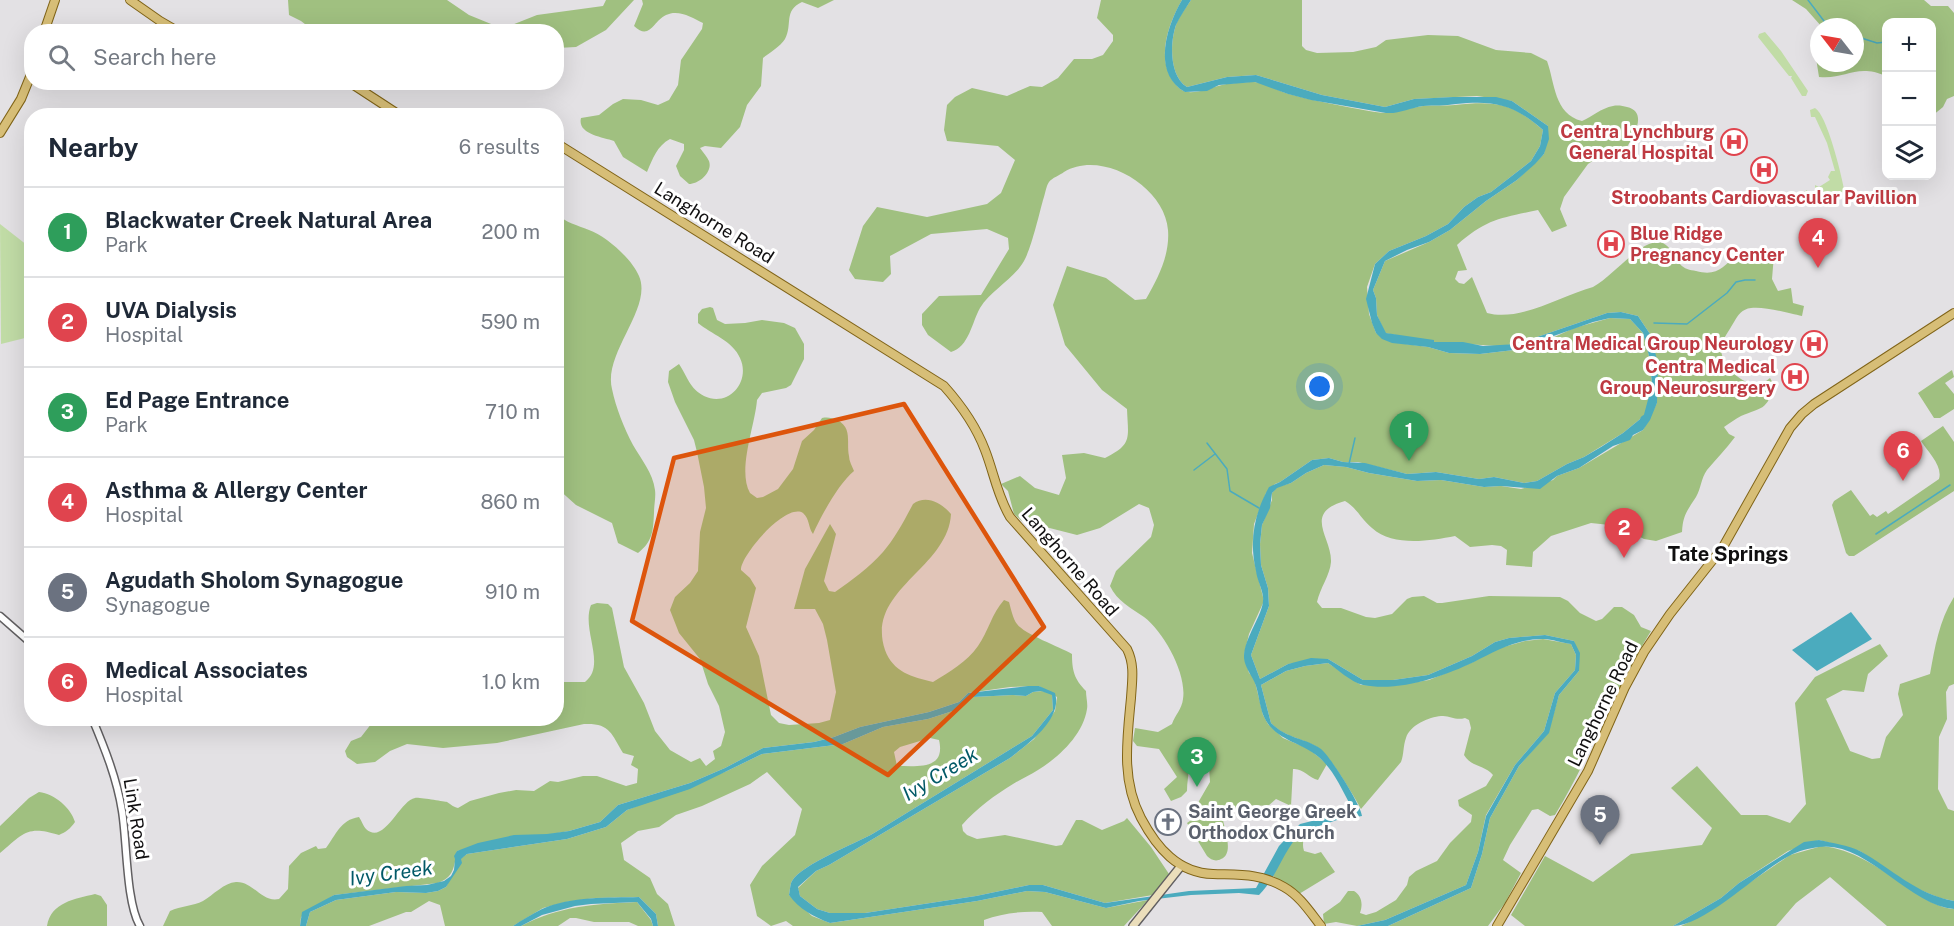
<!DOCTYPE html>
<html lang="en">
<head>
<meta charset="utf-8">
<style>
  :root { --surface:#fff; --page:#f2f2f3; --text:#1f2937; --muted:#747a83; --line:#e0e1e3; --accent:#2563eb }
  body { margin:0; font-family:"Public Sans",sans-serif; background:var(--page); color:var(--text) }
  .controls { position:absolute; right:18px; top:18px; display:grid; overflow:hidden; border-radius:12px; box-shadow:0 6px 24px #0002 }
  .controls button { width:54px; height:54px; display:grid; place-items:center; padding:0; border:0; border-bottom:2px solid var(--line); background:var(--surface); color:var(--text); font:30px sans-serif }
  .compass { position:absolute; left:1810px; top:18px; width:54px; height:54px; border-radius:50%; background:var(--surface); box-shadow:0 6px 24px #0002; rotate:301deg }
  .you { position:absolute; left:1320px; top:387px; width:21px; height:21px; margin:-15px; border:4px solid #fff; border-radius:50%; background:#1a73e8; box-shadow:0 0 0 9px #1a73e833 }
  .badge { display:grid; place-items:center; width:39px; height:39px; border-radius:50%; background:var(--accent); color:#fff; font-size:20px; font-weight:700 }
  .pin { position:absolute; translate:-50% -50px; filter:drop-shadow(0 2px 3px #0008) }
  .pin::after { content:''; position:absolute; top:32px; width:21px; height:18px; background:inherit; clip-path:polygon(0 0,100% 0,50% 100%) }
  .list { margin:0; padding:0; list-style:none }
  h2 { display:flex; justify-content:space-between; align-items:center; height:78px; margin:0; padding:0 24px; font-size:26px }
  h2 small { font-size:20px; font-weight:400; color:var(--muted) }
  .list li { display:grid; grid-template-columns:39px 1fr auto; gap:18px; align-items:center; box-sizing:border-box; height:90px; padding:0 24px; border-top:2px solid var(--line) }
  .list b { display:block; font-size:22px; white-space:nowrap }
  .list p { margin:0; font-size:20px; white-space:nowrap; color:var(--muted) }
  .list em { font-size:20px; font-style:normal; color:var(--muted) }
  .icon { flex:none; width:33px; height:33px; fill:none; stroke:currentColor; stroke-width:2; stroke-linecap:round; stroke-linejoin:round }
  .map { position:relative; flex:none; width:1954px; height:926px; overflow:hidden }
  .search { position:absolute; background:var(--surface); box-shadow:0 6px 24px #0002; left:24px; top:24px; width:540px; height:66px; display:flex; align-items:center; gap:15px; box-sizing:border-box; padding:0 21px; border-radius:24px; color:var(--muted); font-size:22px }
  .panel { position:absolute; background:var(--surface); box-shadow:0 6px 24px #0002; left:24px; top:108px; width:540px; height:618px; border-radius:24px }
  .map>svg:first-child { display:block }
  .green { fill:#c1dca6 }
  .forest { fill:#a0c080; fill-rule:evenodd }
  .water { fill:#4babbe }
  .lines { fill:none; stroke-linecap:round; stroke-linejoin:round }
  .stream { stroke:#4babbe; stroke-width:1.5 }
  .river { stroke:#4babbe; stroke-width:7 }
  .tertiary-casing { stroke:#615f61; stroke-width:9 }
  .secondary-casing { stroke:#615f61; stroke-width:10 }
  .primary-casing { stroke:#806418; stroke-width:10 }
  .tertiary { stroke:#fff; stroke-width:6 }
  .secondary { stroke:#ebdebb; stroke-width:7 }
  .primary { stroke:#d7be77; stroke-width:8 }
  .marked { fill:#dd550c; fill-opacity:0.2; stroke:#dd550c; stroke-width:4.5; stroke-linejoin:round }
  .labels { text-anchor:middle; stroke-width:6; stroke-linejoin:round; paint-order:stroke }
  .health-label { font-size:18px; font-weight:bold; fill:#be3a42; stroke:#fff; text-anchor:end }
  .street-label { font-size:18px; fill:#100f10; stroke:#fff }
  .worship-label { font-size:18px; font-weight:bold; fill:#5b616d; stroke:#fff; text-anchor:start }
  .neighbourhood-label { font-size:20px; font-weight:bold; fill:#100f10; stroke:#fff }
  .water-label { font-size:20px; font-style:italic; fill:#015967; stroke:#fff }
</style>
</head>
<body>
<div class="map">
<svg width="1954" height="926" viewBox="0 0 1954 926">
  <rect width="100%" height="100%" fill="#e3e1e4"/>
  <g class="green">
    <path d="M1765,32L1781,51L1808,91L1806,96H1802L1791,78L1792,76H1789L1758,37L1759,34Z"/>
    <path d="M1815,108C1827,115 1841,173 1844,189L1840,196C1832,191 1823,198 1815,190V185L1819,187L1830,180L1828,177L1831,171H1835L1827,143L1815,117H1811L1810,110Z"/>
    <path d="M1720,190L1735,193L1736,196L1737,194L1756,200L1757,199C1779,202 1788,202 1807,190L1809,200C1784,213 1744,200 1723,194Z"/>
    <path d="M0,224L32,249L31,334L25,338L1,344Z"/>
  </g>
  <g class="forest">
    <path d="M288,0H447L469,15L496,26L507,27L537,15L603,6L606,0H634L606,30L576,47L557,48L556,32L314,31L301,21L289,15Z"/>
    <path d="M642,0H834L818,8L802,2C783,11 793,24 785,39C781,46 769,53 763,58L761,86L747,105L740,127L721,148L705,146L700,148C703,152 707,157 709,161C713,172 699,184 689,184L680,176L676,166L684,150V144L670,139C657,146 653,158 647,172L623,157L614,141C602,137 577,134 581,118L599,115L613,104L623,99L641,100L658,105L669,100L678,85L681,60L702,29L703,23C692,17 678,9 666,15C653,21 650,41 634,26L643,4Z"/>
    <path d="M1101,0H1182C1169,23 1156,56 1173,81C1177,86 1181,91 1187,92C1198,93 1208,89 1218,86C1228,83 1244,82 1254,82C1266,82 1277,91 1289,94C1315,101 1342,106 1369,111C1393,116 1401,109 1423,106C1433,105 1444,106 1455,105C1494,101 1512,102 1543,130L1540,146L1531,161L1491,192L1478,197L1464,207L1448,224L1426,236L1389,251L1375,264L1367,287L1369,314L1376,333L1398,343L1428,347L1449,353L1480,354L1514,350L1550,339L1574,328L1610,318L1630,319L1643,333L1645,339L1649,356L1654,402L1650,411L1623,433L1584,457L1567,464L1537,481L1524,483L1494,477L1479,479L1436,472L1407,474L1358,462H1343L1329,458L1312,460L1280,482L1275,484L1266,493L1254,524L1252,553L1264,601L1249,634L1244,655L1249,673L1253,676L1256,686L1263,715L1268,724L1283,738L1309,749L1327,764L1318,780C1309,778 1303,768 1293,769L1291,806L1276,799L1268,806C1248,806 1236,802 1223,820C1225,831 1234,854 1221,859C1216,862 1211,860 1207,856L1187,823L1197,816L1199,801L1210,782L1208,751L1196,750L1187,756C1191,768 1187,778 1187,791L1181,797L1171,801L1164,789L1177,777L1159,749L1137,746L1133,741L1135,728L1158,732L1172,724C1175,715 1182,709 1183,699C1187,674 1164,632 1144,617C1131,608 1117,601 1110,586L1116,571L1151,537L1154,525L1149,508L1139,504L1100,528L1077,535L1022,521L1014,514L1008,491L1001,484L1020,476L1035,488L1059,495L1066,478L1062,455L1084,453L1105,458C1133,444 1128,438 1127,409L1102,390L1065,345L1053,305L1067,266L1106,278L1135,300L1146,299C1158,278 1170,255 1168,230C1165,187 1102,149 1064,172C1060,175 1052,178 1049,182C1046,186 1045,195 1043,200C1039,215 1031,249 1024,261C1014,279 991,290 980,308C972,322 969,347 951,352L928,335L922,325V314L939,296L981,295L1009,249L1008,238L987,229L931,234L890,256L891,274L883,282L855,279L849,270L863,226L877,207L927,217L987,204L1001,193L1015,160L998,146L947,141L944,130L947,105L955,97L972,88L1007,96L1030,86L1042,87L1058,78L1074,59H1092L1103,55L1113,41V35L1097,18Z"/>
    <path d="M1191,0H1302V46L1306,50L1317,53L1353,52L1376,47L1386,40L1428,35L1458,36L1496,50L1531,53L1547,61C1555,83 1554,114 1582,121C1592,117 1601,108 1613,106C1618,105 1623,106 1627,107C1648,112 1634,135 1627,147L1618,151L1613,148L1588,164L1564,197L1560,209L1567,226L1552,232L1538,210C1501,218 1486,219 1457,245L1467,270L1458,271L1455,279L1459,283L1464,284L1472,277L1487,313C1520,322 1561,296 1593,287C1611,277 1633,250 1649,244C1668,237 1671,252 1680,264C1684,269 1690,270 1696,271C1718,277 1725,266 1739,251L1774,255L1772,279L1778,291L1791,288L1793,303L1804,306L1802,316C1789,313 1763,306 1751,308C1742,309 1738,315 1734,322C1730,329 1722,340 1721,347C1720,363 1739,382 1753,384C1761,385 1765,382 1770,378L1774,385C1767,411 1762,407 1741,416C1735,419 1730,423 1724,427L1729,434L1735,437C1726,449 1716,459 1707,470C1701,478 1701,489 1696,497C1687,511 1683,515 1682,532L1656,541L1644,539L1619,526L1591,523L1551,536L1533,552L1532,567L1506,565L1507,550L1501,546L1492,545L1470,547L1455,536C1429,541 1393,547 1372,528C1361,519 1357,508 1345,501C1302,513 1332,537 1331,562C1330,575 1320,588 1317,602L1322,608H1341L1366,617L1375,618L1392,614L1407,599L1412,597L1424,596L1437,603H1442L1489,596L1560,597L1568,601L1580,613L1596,621L1602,619L1614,607H1622L1634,615L1641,627L1651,631C1614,690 1591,756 1555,815L1550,816L1538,809L1532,810L1510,845L1503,860L1521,873L1505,903L1488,926H1388L1471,888L1482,854L1490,818L1519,766L1548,733L1559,695L1579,671L1574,641L1545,635L1509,638L1495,642L1472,656L1428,675L1393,680H1363L1328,659L1288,664L1260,679L1251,655L1269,606L1268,588L1261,565L1260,544L1262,525L1272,500V493L1277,487L1291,483L1306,473L1324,465L1346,467L1369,473L1417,481L1441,480L1484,487L1501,486L1521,489L1553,480L1557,476L1579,468L1643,430L1657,403L1650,334L1638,316L1621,312L1607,313L1517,344L1497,346L1433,342L1385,333L1377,315L1376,298L1373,290L1385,261L1429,242L1450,230L1486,201L1517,180L1544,154L1548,126L1512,101L1477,96L1414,99L1385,107L1322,95L1256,75L1227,77L1187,87C1169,76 1170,42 1176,25C1179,16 1186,8 1191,0Z"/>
    <path d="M1792,0H1924L1931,6H1948L1954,13V96L1947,99L1943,107L1932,116V22H1886V76C1856,63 1845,80 1819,77L1816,58L1819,51V63H1855V27H1822L1806,9Z"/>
    <path d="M557,214C566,223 577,225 589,230C606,236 632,259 639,276C653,308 603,353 612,389C616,408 624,428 633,445C641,459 653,473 655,490C656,497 654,505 654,513C653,531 653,541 638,553L618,543L612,523L576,505L557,488V412L563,400L556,384Z"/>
    <path d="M710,307L713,308L717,320L725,324L745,323L762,320L784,323L795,328L804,344V359L791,385L786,388L762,393L757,400C755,426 737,470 750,493L757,498L763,497L778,489L793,469L802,441L814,430L822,418C828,417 832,418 837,420C853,428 846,442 849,456C849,461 852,466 854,471C839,483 821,516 813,534C808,528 810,519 803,513C786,502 740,556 741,570L750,578L756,588L746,627L759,656L771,715L779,723L789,725L819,723L830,720L836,692L827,640L823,624L815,609H794L805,569L830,524L836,534L824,581L829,591L835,592C852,580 869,568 883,552C895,538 904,521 913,504C926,494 942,503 951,514C948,569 865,590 885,650C893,672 912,677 933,682C949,672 967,662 978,646C988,632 992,613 1004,600L1009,602C1011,609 1013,619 1017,624C1024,634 1060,647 1072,654C1072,670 1074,679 1086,691C1086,697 1088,704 1087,709C1083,735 1059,757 1038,770C1030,775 1021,779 1013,784C995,795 977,808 962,825L963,831L967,835L977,839L1005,835L1056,846L1062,845L1076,820H1082L1102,830L1124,821L1127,818L1151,847L1169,874L1153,895L1105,903L1043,885H1029L976,896L865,913H830L817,909L800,896L798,888L816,871L829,865L1010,758L1034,739L1055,711L1057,697L1039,686L1010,687L968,693L959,702L929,712L860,727L834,737L814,742L763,748L725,768L690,783L618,805L600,822L569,831L457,851C454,867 454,877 438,883L334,895L301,917L300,926H163L170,911C181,906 193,906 203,901C213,895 224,883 236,882C253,881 262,903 279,899L288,889L289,866L301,853L316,846L318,849L326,848C336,835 340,820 359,817C362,821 363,826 366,829C384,846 400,800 415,798C419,797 445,802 447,802C449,803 453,807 458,808L470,801L499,793L516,790L534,791L550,781L558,782L583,776H597L626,786L637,783L638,769L631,765L634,756L623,753C611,733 610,723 584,724L497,743L443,748L407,744L390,751L375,762L357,764L347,757L345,751L351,741L361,737L375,719L556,718L557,679L562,682H585C607,665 581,630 591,605L597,603L608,604L612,608L624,667L644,703L655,731L670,750L691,762L700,758L706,766L715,759L713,751L721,746L725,732L719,706L708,684L700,659L679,633L670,610L675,597L690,583L698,571L700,532L706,508L704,487L697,452L694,440L675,402L668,382L669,371L679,364C687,376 690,389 704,396C729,408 751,381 740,358C733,341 711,334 698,323V314L702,309Z"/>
    <path d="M1952,370L1954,377L1945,383L1954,394V409L1940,418H1934L1918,393Z"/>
    <path d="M1943,426L1954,442V491L1854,556H1849L1846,553L1832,505L1834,501L1851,490L1870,516L1873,514L1877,517L1886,511L1888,514L1939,479C1943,466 1928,452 1921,441Z"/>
    <path d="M1954,597V684L1949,686L1946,692L1947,719L1939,737L1938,789L1948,809L1954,811V901L1940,898L1913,887L1860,851L1819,840L1788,851L1739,883L1721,898L1673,926H1525L1511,915L1545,856L1593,882L1631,854L1702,845L1712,828L1671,788L1697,766L1741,815H1767L1790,823L1806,804L1795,703L1815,677L1880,644L1888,656L1868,674L1864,692L1843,690L1826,699L1850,751L1872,759L1880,758L1886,737L1903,715L1898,694L1900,684L1930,674C1935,647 1939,621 1954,597Z"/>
    <path d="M1543,639L1571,644L1576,655L1575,670L1555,693L1544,731L1515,765L1486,815L1478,852L1466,885L1385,920L1357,926L1336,922L1324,924L1323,914L1340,902L1348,891H1354C1362,896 1363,904 1360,913L1366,915L1376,912L1396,900L1407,885L1409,877L1416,871L1437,861L1450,843L1471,822L1472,815L1459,806L1458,800L1486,786L1493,775C1485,765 1471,767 1464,755L1471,728L1469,720L1465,718C1455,721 1450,715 1441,716C1429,717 1410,725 1406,738C1403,746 1404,754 1401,762L1361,809C1354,796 1329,754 1317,747C1302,738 1284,737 1271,723L1261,685L1286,671L1305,666L1328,663L1361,685L1392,686L1429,680L1473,662L1496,649L1525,641Z"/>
    <path d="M1042,691L1052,694L1053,710L1032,736L874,833C855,844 802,864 792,881C790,884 790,891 789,895L812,916L830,923L977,901L1027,891L1045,892L1106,908L1148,900L1124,926H1052L1042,912C1022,911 1002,913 984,920V926H793L786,921L771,926L757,916L750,885L762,866L795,835L802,809L767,772L750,784L702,806L676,815L659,827L638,831L621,843L624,860L650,878L657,894L668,904L675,926H658L656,914L639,897L595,898L566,902L543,908L513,926H445L440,905L429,901L411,912H406L369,926H306L310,912L336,900L396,892L426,893L438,891L446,887L460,859L467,854L567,839L606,827L627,810L727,771L762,754L843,744L883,727L928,719L959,709L973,697L1013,695L1026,696L1033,692ZM930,738L939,740C946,770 918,766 897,766L894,752L900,747Z"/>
    <path d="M39,792C55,794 71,808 75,822C70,829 66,832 59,835C27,825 24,833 0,853V826L29,798Z"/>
    <path d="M1304,829C1306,837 1301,841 1304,851L1315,854L1321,852L1335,872L1299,894L1273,876L1285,850Z"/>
    <path d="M1822,846C1852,849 1878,867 1903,884C1918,894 1936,908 1954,909V926H1887L1830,877L1796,903L1776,926H1681L1701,916L1790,855Z"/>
    <path d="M95,894L101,896L107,905V926H47C51,902 75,899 95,894Z"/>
    <path d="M637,902L651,920L653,926H638L629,922H594L576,918H570L558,926H521C560,906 593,904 637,902Z"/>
  </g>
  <g class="water">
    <path d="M1182,0H1191C1186,8 1180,16 1176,25C1170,42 1169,76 1187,87L1227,77L1256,75L1322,95L1385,107L1414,99L1453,97H1496L1512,101L1548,126L1549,139L1544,154L1535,164L1517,180L1486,201L1450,230L1429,242L1407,250L1385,261L1373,290L1376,298L1377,315L1386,333L1434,340V342H1463L1483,346L1517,344L1607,313L1621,312L1638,316L1650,334L1658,363L1657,403L1650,420L1643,430L1633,435L1630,440L1613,446L1579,468L1557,476L1540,489L1501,486L1484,487L1441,480L1417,481L1369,473L1346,467L1324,465L1306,473L1291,483L1277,488L1272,493L1270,508L1262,525L1260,544L1261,565L1268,588L1269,606L1251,655L1260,679L1288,664L1311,658L1328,659L1363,680H1393L1428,675L1472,656L1495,642L1509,638L1545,635L1574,641L1580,653L1579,671L1559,695L1549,733L1519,766L1490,818L1482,854L1471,888L1388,926H1357L1385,920L1466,885L1478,852L1486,816L1515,765L1544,731L1555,693L1575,670L1576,655L1571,644C1562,643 1552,639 1544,639C1519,638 1495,651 1474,662C1442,677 1399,692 1363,685C1351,682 1337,669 1328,663L1305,666L1286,671L1261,685L1271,723C1287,739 1306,738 1321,749C1330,756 1361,805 1362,816L1337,820L1319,826L1304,829C1283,849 1279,875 1259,895L1239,893L1191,895L1139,901L1106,908L1045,892L1027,891L977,901L830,923C814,917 799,909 789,895C790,891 790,884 792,881C802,864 855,844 874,833L1032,736L1053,710L1052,695L1041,691L1033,692L1026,696L1013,695L973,697L959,709L928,719L883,727L843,744L762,754L690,789L627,810L606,827L567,839L467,854L461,859L462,863L446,887L438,891L426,893L396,892L336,900L310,912L306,926H300L302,912L334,895L406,886L427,885L444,881L451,876L454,870L455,859L454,856L457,851L478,843L514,835L547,834L569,831L600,822L618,805L690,783L725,768L763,748L814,742L834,737L860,727L929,712L959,702L968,693L1028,686H1039L1055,693C1063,719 1028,744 1010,758L829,865L816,871L798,887L800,896L817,909L830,913H865L976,896L1029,885H1043L1105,903L1189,891L1256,888L1279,846L1300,824L1348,812L1351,806C1342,790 1335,773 1322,760C1304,742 1276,742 1264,717C1260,708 1259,696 1256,686C1253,676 1245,669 1244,658C1243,638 1265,613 1263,597C1262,588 1257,580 1256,571C1249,541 1254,514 1269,487L1280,482L1312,460L1329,458L1343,462L1365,463L1407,474L1436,472L1479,479L1494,477L1524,483L1537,481L1567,464L1584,457L1601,447L1623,433L1650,411L1654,402L1649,356L1643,333L1630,319L1610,318L1593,322L1514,350L1480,354L1449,353L1428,347L1392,343L1382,339L1376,333L1372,323L1366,299L1375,264L1389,251L1426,236L1448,224L1464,207L1478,197L1491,192L1531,161L1540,146L1543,130C1514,104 1493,100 1456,104C1445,106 1434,105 1423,106C1410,108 1399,114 1386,113L1311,100L1288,94L1255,82L1219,85L1207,91L1185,92C1151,73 1167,25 1182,0Z"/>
    <path d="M1851,612L1872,639L1817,671L1792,650Z"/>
    <path d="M1819,840C1832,843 1848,845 1860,851C1893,869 1915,894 1954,901V909C1910,906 1865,840 1819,847C1810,848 1797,851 1789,856C1758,872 1705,926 1673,926L1721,898L1739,883L1788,852L1804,842Z"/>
    <path d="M639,897L656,914L658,926H653L651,919L637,902L591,904L575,906L542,915L521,926H513C522,920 532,914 542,909C571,896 608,898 639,897Z"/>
  </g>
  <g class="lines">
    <g class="stream">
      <path d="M1808,0L1824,21L1834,27"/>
      <path d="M1855,36L1877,43L1886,42"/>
      <path d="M1654,323L1687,324L1727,293L1736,282L1745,280H1755"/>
      <path d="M1207,443L1227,469L1230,491L1259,508"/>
      <path d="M1349,464L1355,438"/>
      <path d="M1194,470L1215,454"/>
      <path d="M1876,534L1950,485"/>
    </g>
    <path class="river" d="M1644,419L1647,417L1655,387"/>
    <defs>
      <g id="tertiary">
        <path d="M0,616L32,644"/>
        <path d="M92,718C105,749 117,779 122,811C127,841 126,903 140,926"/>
      </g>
      <path id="secondary" d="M1133,926L1181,866"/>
      <g id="primary">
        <path d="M130,0L160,21L179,32"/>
        <path d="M44,32L55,0"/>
        <path d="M349,82L401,116"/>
        <path d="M0,133L21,99L32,72"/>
        <path d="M556,143L944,386C961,405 976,426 985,450C994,473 997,495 1010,517L1127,649C1135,665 1132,681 1131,698C1127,740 1121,780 1141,818C1157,848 1178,873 1213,874C1238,875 1260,873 1284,887C1300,896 1310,912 1321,926"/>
        <path d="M1497,926L1588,771L1625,687L1644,652L1670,614L1723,547L1790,428L1802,414L1814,404L1954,313"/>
      </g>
    </defs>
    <use href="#tertiary" class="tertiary-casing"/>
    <use href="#secondary" class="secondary-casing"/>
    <use href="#primary" class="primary-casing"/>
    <use href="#tertiary" class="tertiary"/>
    <use href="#secondary" class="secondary"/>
    <use href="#primary" class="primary"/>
  </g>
  <path class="marked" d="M904,404L1044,627L888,775L632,621L674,458Z"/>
  <defs>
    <symbol id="hospital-ring" viewBox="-11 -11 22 22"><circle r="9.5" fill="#fff" stroke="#e0444e" stroke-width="1.5"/><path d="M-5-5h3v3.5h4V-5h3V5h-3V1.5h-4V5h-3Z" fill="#e0444e"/></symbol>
    <symbol id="church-ring" viewBox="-11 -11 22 22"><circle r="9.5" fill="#fff" stroke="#6b7280" stroke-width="1.5"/><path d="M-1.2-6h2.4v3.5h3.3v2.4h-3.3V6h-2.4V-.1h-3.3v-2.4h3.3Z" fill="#6b7280"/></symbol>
  </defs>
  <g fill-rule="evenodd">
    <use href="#hospital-ring" x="1719" y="127" width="30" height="30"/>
    <use href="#hospital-ring" x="1749" y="155" width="30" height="30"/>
    <use href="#hospital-ring" x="1596" y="229" width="30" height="30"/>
    <use href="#hospital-ring" x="1799" y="329" width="30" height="30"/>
    <use href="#hospital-ring" x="1780" y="362" width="30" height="30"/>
    <use href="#church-ring" x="1153" y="807" width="30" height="30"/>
  </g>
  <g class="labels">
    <g class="health-label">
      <text x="1714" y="138">Centra Lynchburg<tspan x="1714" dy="21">General Hospital</tspan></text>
      <text x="1764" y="204" text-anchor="middle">Stroobants Cardiovascular Pavillion</text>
      <text x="1630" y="240" text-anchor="start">Blue Ridge<tspan x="1630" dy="21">Pregnancy Center</tspan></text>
      <text x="1794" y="350">Centra Medical Group Neurology</text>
      <text x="1776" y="373">Centra Medical<tspan x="1776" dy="21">Group Neurosurgery</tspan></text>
    </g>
    <g class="street-label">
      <text transform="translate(714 223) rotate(32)" y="6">Langhorne Road</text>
      <text transform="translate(1070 562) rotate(49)" y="6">Langhorne Road</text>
      <text transform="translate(1603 704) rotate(-64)" y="6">Langhorne Road</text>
      <text transform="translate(136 819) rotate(81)" y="6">Link Road</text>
    </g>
    <g class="worship-label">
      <text x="1188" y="818">Saint George Greek<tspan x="1188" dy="21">Orthodox Church</tspan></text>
    </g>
    <g class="neighbourhood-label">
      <text x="1728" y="561">Tate Springs</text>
    </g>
    <g class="water-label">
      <text transform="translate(940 774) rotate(-31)" y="7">Ivy Creek</text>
      <text transform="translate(391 873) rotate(-8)" y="7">Ivy Creek</text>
    </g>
  </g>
</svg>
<div class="controls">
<button>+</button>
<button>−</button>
<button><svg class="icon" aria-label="layers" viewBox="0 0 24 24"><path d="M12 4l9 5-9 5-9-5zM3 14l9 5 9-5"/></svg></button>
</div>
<svg class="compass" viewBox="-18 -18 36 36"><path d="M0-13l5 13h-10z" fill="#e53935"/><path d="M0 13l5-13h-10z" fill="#747a83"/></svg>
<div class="you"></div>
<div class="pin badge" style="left:1409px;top:461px;background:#2e9e5b">1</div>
<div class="pin badge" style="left:1624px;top:558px;background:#e0444e">2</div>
<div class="pin badge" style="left:1197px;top:787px;background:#2e9e5b">3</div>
<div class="pin badge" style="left:1818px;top:268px;background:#e0444e">4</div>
<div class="pin badge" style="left:1600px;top:845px;background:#6b7280">5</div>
<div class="pin badge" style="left:1903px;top:481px;background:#e0444e">6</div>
<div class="search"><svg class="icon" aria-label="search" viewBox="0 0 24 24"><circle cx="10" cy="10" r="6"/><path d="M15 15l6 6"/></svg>Search here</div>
<section class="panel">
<h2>Nearby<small>6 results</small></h2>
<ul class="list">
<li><span class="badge" style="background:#2e9e5b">1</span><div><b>Blackwater Creek Natural Area</b><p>Park</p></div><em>200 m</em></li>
<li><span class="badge" style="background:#e0444e">2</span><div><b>UVA Dialysis</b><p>Hospital</p></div><em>590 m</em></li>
<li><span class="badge" style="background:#2e9e5b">3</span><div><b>Ed Page Entrance</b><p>Park</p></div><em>710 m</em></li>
<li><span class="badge" style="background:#e0444e">4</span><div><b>Asthma &amp; Allergy Center</b><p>Hospital</p></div><em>860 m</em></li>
<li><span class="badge" style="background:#6b7280">5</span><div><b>Agudath Sholom Synagogue</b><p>Synagogue</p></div><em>910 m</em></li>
<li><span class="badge" style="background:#e0444e">6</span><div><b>Medical Associates</b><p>Hospital</p></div><em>1.0 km</em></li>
</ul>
</section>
</div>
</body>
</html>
